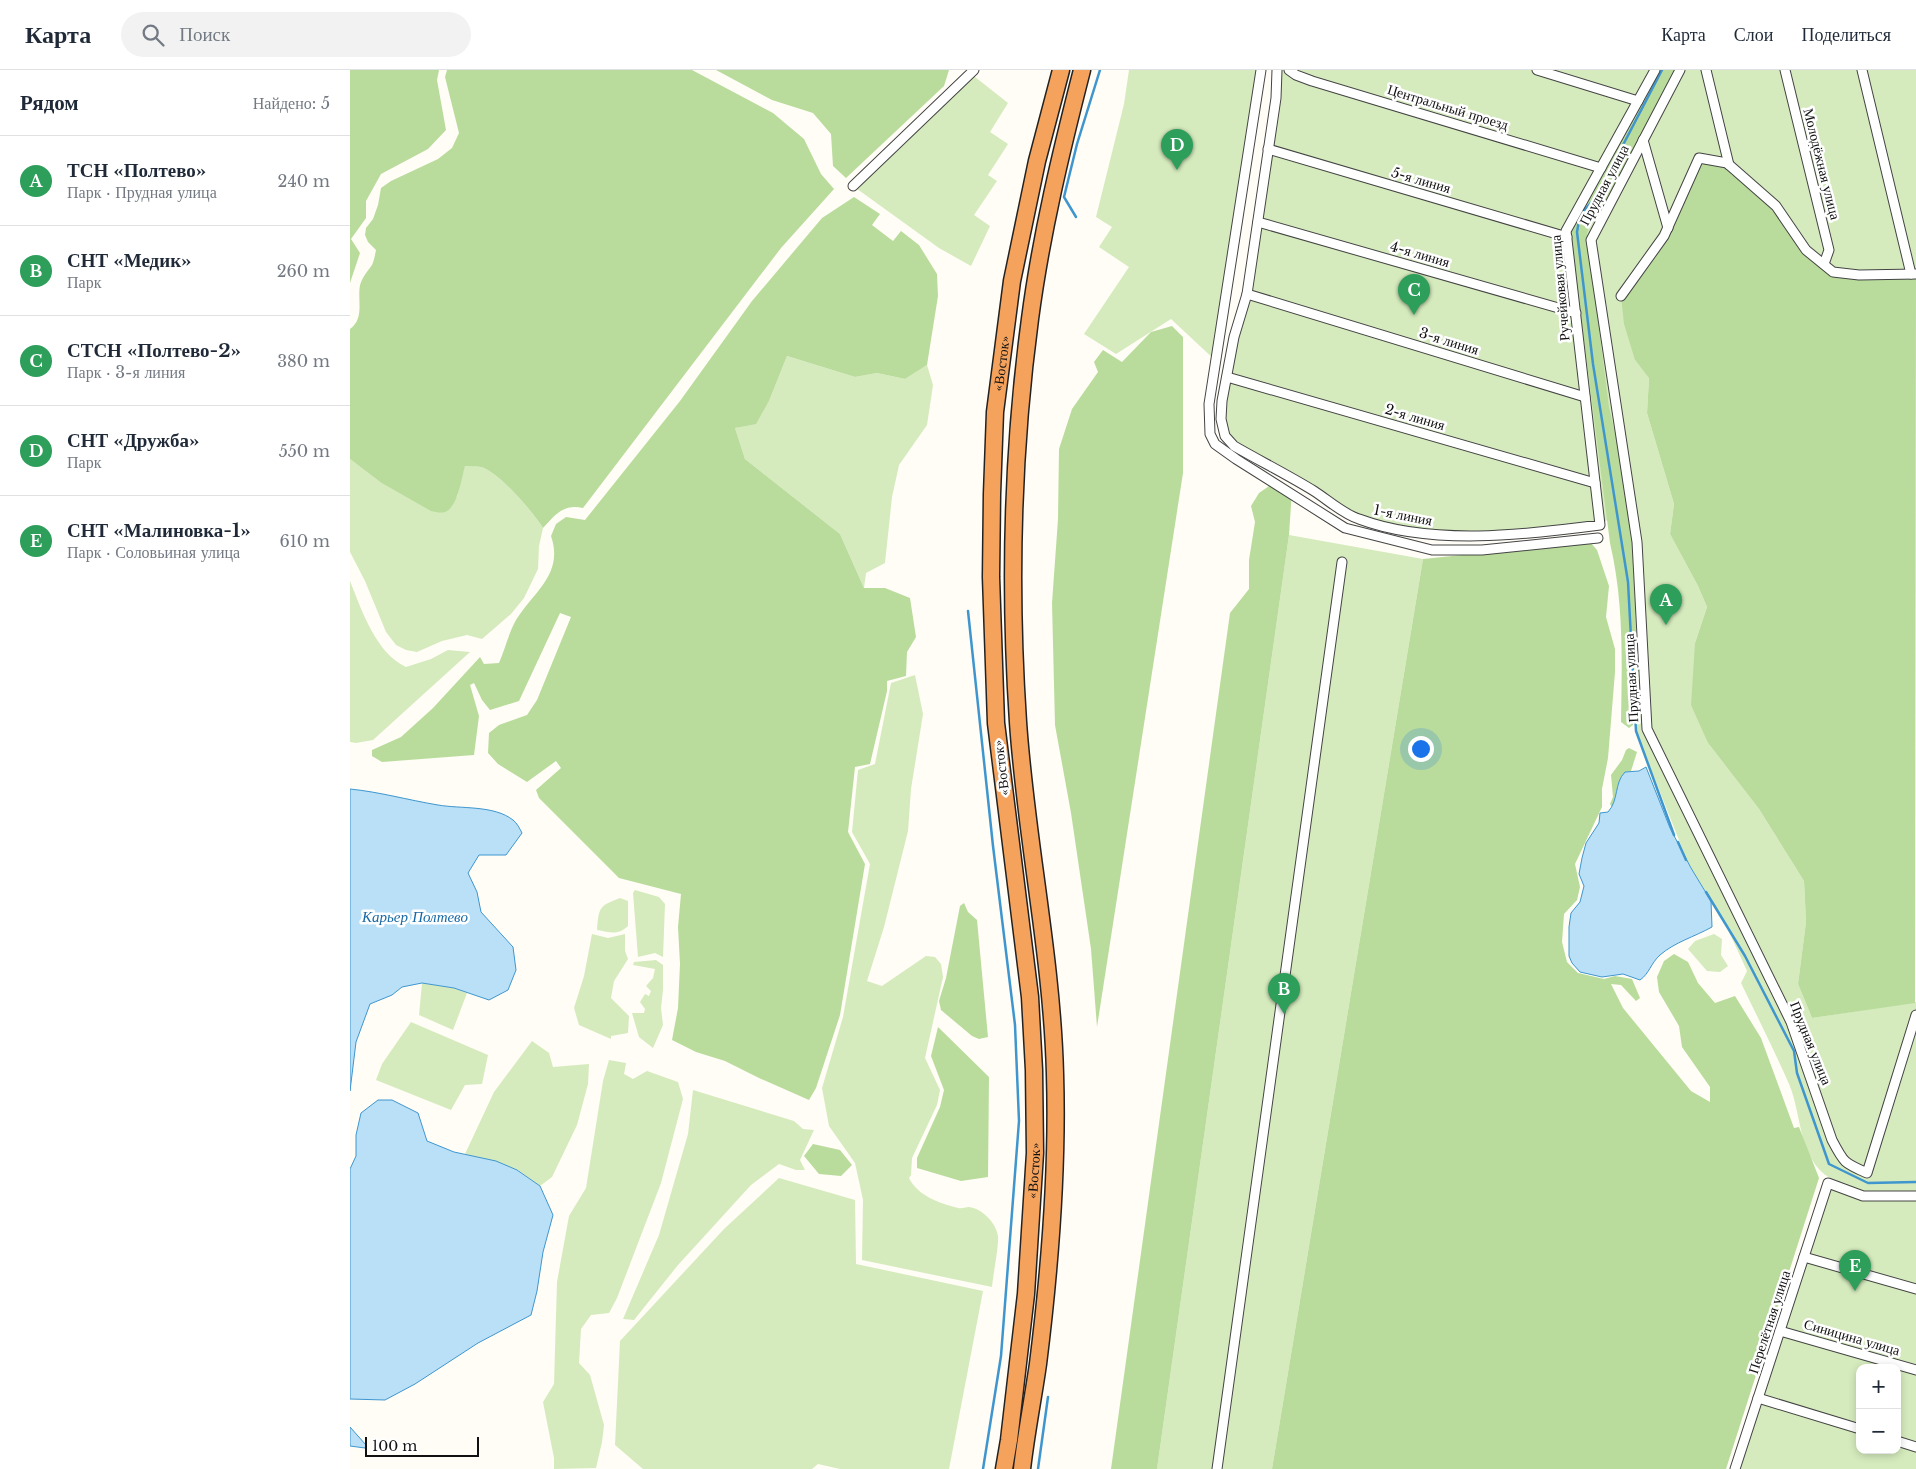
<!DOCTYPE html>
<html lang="ru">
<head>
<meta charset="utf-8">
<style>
  :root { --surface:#fff; --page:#f2f2f3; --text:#1f2937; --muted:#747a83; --line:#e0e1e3; --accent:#0f766e }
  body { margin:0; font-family:"Libre Baskerville",serif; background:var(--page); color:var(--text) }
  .controls { position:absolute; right:15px; bottom:15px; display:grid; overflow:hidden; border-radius:10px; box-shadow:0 2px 8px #0003 }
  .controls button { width:45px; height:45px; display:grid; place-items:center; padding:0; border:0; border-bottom:1px solid var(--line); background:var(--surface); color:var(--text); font:25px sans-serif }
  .scale { position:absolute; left:15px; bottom:12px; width:114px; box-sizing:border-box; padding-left:5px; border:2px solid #111; border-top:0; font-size:14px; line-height:18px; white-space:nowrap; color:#111; -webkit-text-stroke:4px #fff; paint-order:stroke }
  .you { position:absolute; left:1070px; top:678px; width:18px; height:18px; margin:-12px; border:4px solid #fff; border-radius:50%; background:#1a73e8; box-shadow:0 0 0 8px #1a73e833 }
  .badge { display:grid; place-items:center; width:32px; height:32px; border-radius:50%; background:var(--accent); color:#fff; font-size:16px; font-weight:700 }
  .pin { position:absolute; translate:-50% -41px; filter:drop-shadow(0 1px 2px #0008) }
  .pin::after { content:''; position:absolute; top:26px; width:18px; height:15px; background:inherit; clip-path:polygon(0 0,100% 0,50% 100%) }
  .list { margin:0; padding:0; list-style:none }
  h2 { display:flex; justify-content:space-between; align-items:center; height:65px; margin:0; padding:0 20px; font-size:21px }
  h2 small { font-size:16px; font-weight:400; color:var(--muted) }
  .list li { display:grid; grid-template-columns:32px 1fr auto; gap:15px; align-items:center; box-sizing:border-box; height:90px; padding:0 20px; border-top:1px solid var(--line) }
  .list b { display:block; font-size:19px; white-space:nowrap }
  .list p { margin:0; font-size:16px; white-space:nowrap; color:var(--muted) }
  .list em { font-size:16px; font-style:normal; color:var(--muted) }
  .icon { flex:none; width:28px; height:28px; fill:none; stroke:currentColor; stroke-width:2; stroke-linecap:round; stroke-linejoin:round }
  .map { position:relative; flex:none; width:1566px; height:1399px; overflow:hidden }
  header { display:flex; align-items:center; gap:30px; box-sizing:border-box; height:70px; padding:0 25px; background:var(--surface); border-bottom:1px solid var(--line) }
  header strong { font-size:24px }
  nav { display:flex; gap:28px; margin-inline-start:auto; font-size:18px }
  .search { width:350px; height:45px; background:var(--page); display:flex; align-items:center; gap:12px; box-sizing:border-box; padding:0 18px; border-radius:28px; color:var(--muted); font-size:19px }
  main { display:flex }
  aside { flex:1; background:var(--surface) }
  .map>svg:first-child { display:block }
  .green { fill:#d5ebbd; fill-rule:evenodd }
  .forest { fill:#b9dc9c }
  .water { fill:#b9e0f7; stroke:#3f96cf }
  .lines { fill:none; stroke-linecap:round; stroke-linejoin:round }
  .stream { stroke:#3f96cf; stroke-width:2.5 }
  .street-casing { stroke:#444; stroke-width:11 }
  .highway-casing { stroke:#222; stroke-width:19 }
  .street { stroke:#fff; stroke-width:9 }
  .highway { stroke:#f5a25d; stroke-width:16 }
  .labels { text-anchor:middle; stroke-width:5; stroke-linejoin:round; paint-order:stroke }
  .street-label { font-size:14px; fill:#111; stroke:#fff }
  .water-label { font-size:15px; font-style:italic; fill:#1768a6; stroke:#fff }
</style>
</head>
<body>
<header>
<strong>Карта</strong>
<div class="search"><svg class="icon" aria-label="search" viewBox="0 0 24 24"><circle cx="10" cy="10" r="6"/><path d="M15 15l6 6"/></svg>Поиск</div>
<nav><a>Карта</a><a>Слои</a><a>Поделиться</a></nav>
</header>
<main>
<aside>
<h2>Рядом<small>Найдено: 5</small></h2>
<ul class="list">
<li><span class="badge" style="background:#2e9e5b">A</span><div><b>ТСН «Полтево»</b><p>Парк · Прудная улица</p></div><em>240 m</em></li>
<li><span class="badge" style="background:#2e9e5b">B</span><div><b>СНТ «Медик»</b><p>Парк</p></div><em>260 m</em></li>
<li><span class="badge" style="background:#2e9e5b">C</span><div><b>СТСН «Полтево-2»</b><p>Парк · 3-я линия</p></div><em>380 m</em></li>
<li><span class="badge" style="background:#2e9e5b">D</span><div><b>СНТ «Дружба»</b><p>Парк</p></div><em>550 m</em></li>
<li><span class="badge" style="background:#2e9e5b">E</span><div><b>СНТ «Малиновка-1»</b><p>Парк · Соловьиная улица</p></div><em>610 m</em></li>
</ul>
</aside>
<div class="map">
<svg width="1566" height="1399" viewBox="0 0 1566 1399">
  <rect width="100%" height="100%" fill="#fffdf5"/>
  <g class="green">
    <path d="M779,0H911L866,291L821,249L766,284L734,264L779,197L749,177L762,157L746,147L774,34Z"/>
    <path d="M927,0H1566V204L1285,290L1299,307L1297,343L1324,434L1320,464L1348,516L1357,537L1345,573L1358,673L1409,739L1454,811L1456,852L1448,914L1462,948L1566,932V1399H1385L1480,1108C1448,1089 1452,1044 1439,1014C1424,980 1407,946 1391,913L1397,901L1375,853L1338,793L1286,661L1278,512L1268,443L1250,455L1088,465L1007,449L875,366L872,331L897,224ZM1510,1298H1547V1380H1510Z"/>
    <path d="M620,3L658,33L640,62L658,74L638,105L647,111L624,145L640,156L621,196L589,178L503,116Z"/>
    <path d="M437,286L505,307L527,303L555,309L577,295L583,315L577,355L549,395L542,427L535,493L516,503L514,518L490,464L395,389L385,358L406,353L419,331Z"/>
    <path d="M0,389L30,412L107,427L115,395C120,396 126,396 131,397C149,402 183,442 193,458L189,476L188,499L174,528L161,544L132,569L117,565L92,571L67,582L56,580L46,575L36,562L15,511L0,482Z"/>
    <path d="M939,465L1073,489L922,1399H807Z"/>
    <path d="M0,511C12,541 26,583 56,597L81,589L98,580L120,582L23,670L6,673L0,672Z"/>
    <path d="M565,605L573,644L561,719L558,761L534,857L517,911L532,916L576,886L585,887L591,894L593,907L575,988L590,1020L587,1035L562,1088L561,1105L559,1108C568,1126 589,1133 608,1138C612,1139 615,1137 619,1137C633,1139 646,1153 648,1166C649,1176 643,1205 642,1217L512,1190L513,1130L505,1093L479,1056L472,1018L493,947L520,794L502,762L508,700L525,694L541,613Z"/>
    <path d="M285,820L309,827L315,834L313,887L305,883L288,887L283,823Z"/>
    <path d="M270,828L278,831V856C267,866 260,862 247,860C249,837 249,836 270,828Z"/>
    <path d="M242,864L258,868L275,864V881L278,889L264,911L261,928L279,946L278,963L261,966V969L229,955L224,938L234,906Z"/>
    <path d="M1364,864L1372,869L1371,885L1378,896L1370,902L1357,901L1338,879L1345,871Z"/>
    <path d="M306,890L313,895V920L311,938L313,955L303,978L289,967L282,943H294L295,939L290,932L295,924L299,926L301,921L296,916L303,908L305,899L283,895L284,892Z"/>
    <path d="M72,913L104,918L117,923L103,960L69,945Z"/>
    <path d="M61,952L138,985L132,1014L115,1015L101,1040L26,1010L32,994Z"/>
    <path d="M182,971L199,983L203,997L239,994L238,1014L227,1055L202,1107L190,1116L168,1100L115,1084L144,1022Z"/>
    <path d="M259,990L276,993L274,1004L283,1009L297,1001L328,1012L333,1029L311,1113L267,1228L259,1243L241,1245L231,1259L229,1293L240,1305L254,1355L252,1372L246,1398L204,1399V1388L193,1332L204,1314L207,1212L219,1146L236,1118L253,1011Z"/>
    <path d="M343,1020L444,1051L453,1059L464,1060L450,1090L455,1100H446L429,1094L401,1115L328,1195L284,1250L273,1249L309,1165L338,1064Z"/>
    <path d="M429,1108L505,1130L506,1194L633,1221L599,1399H490L468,1394L462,1399H293L265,1375L270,1271L374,1159Z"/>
  </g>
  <g class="forest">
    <path d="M0,0H89L87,10L96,60L78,79L31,104L16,131V148L1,169L10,183L0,213Z"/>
    <path d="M97,0H342L423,43L454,69L471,104L484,119L431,178L233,438C213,434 206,444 193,458C183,442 149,402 131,397C126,396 120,396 115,396C112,407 108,435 97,441C93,444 86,442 81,441L30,412L0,389V259C15,248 7,230 10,215C13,206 17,202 22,195C24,191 25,185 26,180L18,172L15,165L16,158L23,149L28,135L31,118L41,111L88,89L102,78L109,63L95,7Z"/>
    <path d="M366,0H599L594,16L496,108L483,96L481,64L463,43L422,30Z"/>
    <path d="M1308,0H1327L1259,129L1242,147L1237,164L1259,337L1271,389L1283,474L1287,591L1281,600L1283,655L1279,658L1271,652C1272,591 1274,533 1260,473L1220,162L1226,139L1243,122Z"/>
    <path d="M1349,88L1377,93L1426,136L1456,180L1483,202L1566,204L1565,933L1462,948L1448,914L1456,852L1454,811L1409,739L1358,673L1341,635L1345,573L1357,537L1348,516L1320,464L1324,434L1297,343L1299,308L1285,290L1274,254L1271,226L1314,166Z"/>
    <path d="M504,127L530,144L522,155L543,171L551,161L569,175L587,204L588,226L577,295L555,309L527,303L505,307L437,286L419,331L406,354L385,358L395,389L490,464L514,518H535L560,528L566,567L557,582L556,606L537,611V621L520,694L505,697L498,762L515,794L490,945L466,1018L459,1030L409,1008L375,991L346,982L322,970L328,938L330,894L328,857L331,824L269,808L189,728L186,720L211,698L206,691L177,712L148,694L138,683L139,663L149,655L177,645L187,630L221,547L210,543L169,631L140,640L132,630L124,613L120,615L129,646L124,685L32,692L22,686V680L51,667L83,638L130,587L134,594L149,593C155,579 159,562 166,550C184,521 214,504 201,466L206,454L216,447L235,450L330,331L402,231L472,148Z"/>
    <path d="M822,256L833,267V403L747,957L741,879L721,743L705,655L702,533L708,449L709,379L722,339L748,302L744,292L753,280L772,292L801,262Z"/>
    <path d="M922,414L942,420L939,465L807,1399H761L880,543L899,519V490L905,452L901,436L909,423Z"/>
    <path d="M1240,472L1247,480L1259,516L1256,547L1265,579V602L1258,688L1252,719V737L1225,794L1230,817L1227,830L1214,844L1212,872L1217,892L1228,903L1254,909L1265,906L1282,909L1290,928L1286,931L1271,915L1261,914L1273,938L1341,1021L1360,1032V1017L1332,977L1329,956L1309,922L1307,907L1314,891L1324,884L1338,892L1348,913L1365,933L1385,926L1411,968L1444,1058L1449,1057L1469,1108L1376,1399H922L1073,489Z"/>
    <path d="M1279,678L1287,682L1281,701L1275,702L1268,716L1265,733L1262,737L1260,734L1263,727L1261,705L1272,690L1276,680Z"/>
    <path d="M614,833L618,842L627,850L638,967L629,969L622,966L591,940L589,931L596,908L610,836Z"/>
    <path d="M588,957L639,1007L638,1107L611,1111L567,1098V1088L590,1037L594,1020L581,986Z"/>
    <path d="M463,1074L490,1080L502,1095L491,1106L469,1104L454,1086Z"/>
  </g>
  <g class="water">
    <path d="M1296,697L1320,758L1341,798L1361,831L1362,857C1344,867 1325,872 1310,885C1301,893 1299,904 1290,910L1273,904L1252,907L1230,902L1222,893L1219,886V857L1221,843L1230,832L1234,816L1229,804L1232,788L1236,773L1249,753L1250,743L1258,742C1269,730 1264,713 1275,702L1289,701Z"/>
    <path d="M0,719C30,722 58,730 88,735C111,739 144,735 163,750C167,753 170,759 172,763L156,785H129L118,803L127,822L131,842L163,877L166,900L158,920L139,930L104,918L72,913L52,917L42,925L20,934L6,972L0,1021Z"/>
    <path d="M28,1030H42L68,1043L77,1071L104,1082L146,1091L167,1100L190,1116L203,1145L193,1182L187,1221L181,1245L128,1273L65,1314L35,1330L0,1329V1099L6,1086V1065L11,1043Z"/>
    <path d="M0,1357L16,1375L15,1378L0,1376Z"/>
  </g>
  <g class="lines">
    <g class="stream">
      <path d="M1312,0L1246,127L1230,145L1227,162L1243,294L1278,512L1286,661L1324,765"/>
      <path d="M726,147L714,127L727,74L750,0"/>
      <path d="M618,541L643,776L665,955L669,1051L651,1286L633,1399"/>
      <path d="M1328,772L1336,790"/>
      <path d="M1356,822L1395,886L1444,981L1447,1003L1479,1094L1518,1113L1566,1112"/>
      <path d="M688,1399L698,1327"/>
    </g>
    <defs>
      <g id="street">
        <path d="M911,0L859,334L860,364L865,374L886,389L995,458L1082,480H1132L1248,468"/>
        <path d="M927,0L926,28L897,224L884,267L872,331L871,349L875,366L884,376C910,391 938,405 964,421C978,430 993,444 1009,449C1081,476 1174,465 1250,455L1216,161L1305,0"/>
        <path d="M939,0L946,5L962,11L1251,98"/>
        <path d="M1187,0L1288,31"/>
        <path d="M1330,0L1241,170L1287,472L1297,659L1441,952L1482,1070C1494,1093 1494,1093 1517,1103L1566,945"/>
        <path d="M1356,0L1379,95"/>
        <path d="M1435,0L1479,180L1474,194"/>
        <path d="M1512,0L1561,204"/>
        <path d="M1293,70L1318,158"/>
        <path d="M918,79L1217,167"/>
        <path d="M503,116L624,0"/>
        <path d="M908,152L1226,243"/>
        <path d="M897,224L1235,327"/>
        <path d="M1271,226L1314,166L1349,88L1377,93L1426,136L1456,180L1483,202L1509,205L1566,204"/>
        <path d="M877,307L1245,413"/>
        <path d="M1454,1187L1566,1219"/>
        <path d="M1430,1261L1566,1300"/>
        <path d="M1408,1328L1510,1359"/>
        <path d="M1547,1371L1566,1377"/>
        <path d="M867,1399L992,492"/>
        <path d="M1385,1399L1478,1113L1513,1126H1566"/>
      </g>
      <g id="highway">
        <path id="s1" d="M654,1399L659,1370L676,1224L685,1083L684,1000L680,927L646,653L641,507L642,424L645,342L662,211L687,91L711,0"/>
        <path d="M672,1399C676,1364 683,1329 688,1294C700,1198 708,1101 705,1004C702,886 676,770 668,652C659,518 662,383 680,249C691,165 711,82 732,0"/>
      </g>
    </defs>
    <use href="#street" class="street-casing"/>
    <use href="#highway" class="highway-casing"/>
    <use href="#street" class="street"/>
    <use href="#highway" class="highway"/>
  </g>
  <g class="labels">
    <g class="street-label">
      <text transform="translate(1098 37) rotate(17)" y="5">Центральный проезд</text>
      <text transform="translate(1472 94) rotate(76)" y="5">Молодёжная улица</text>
      <text transform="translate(1071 110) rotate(16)" y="5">5-я линия</text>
      <text transform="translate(1254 115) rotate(-62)" y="5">Прудная улица</text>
      <text transform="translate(1070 184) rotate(16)" y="5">4-я линия</text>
      <text transform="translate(1210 218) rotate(-95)" y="5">Ручейковая улица</text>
      <text transform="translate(1099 271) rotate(17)" y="5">3-я линия</text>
      <text dy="5" stroke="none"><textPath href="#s1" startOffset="1110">«Восток»</textPath></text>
      <text transform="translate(1065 347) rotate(16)" y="5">2-я линия</text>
      <text transform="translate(1053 445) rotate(11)" y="5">1-я линия</text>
      <text transform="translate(1281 608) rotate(-93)" y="5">Прудная улица</text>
      <text transform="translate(651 698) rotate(-97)" y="5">«Восток»</text>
      <text transform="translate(1461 973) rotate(68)" y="5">Прудная улица</text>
      <text dy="5" stroke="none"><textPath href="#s1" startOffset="300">«Восток»</textPath></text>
      <text transform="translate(1419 1252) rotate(-72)" y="5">Перелётная улица</text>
      <text transform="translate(1502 1267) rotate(16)" y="5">Синицина улица</text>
    </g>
    <g class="water-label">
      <text x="65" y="852">Карьер Полтево</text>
    </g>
  </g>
</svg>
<div class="controls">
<button>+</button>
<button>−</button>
</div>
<div class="scale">100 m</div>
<div class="you"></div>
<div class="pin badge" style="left:1316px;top:555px;background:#2e9e5b">A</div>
<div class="pin badge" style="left:934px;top:944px;background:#2e9e5b">B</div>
<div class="pin badge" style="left:1064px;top:245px;background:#2e9e5b">C</div>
<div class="pin badge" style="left:827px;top:100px;background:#2e9e5b">D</div>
<div class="pin badge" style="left:1505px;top:1221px;background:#2e9e5b">E</div>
</div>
</main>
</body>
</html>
